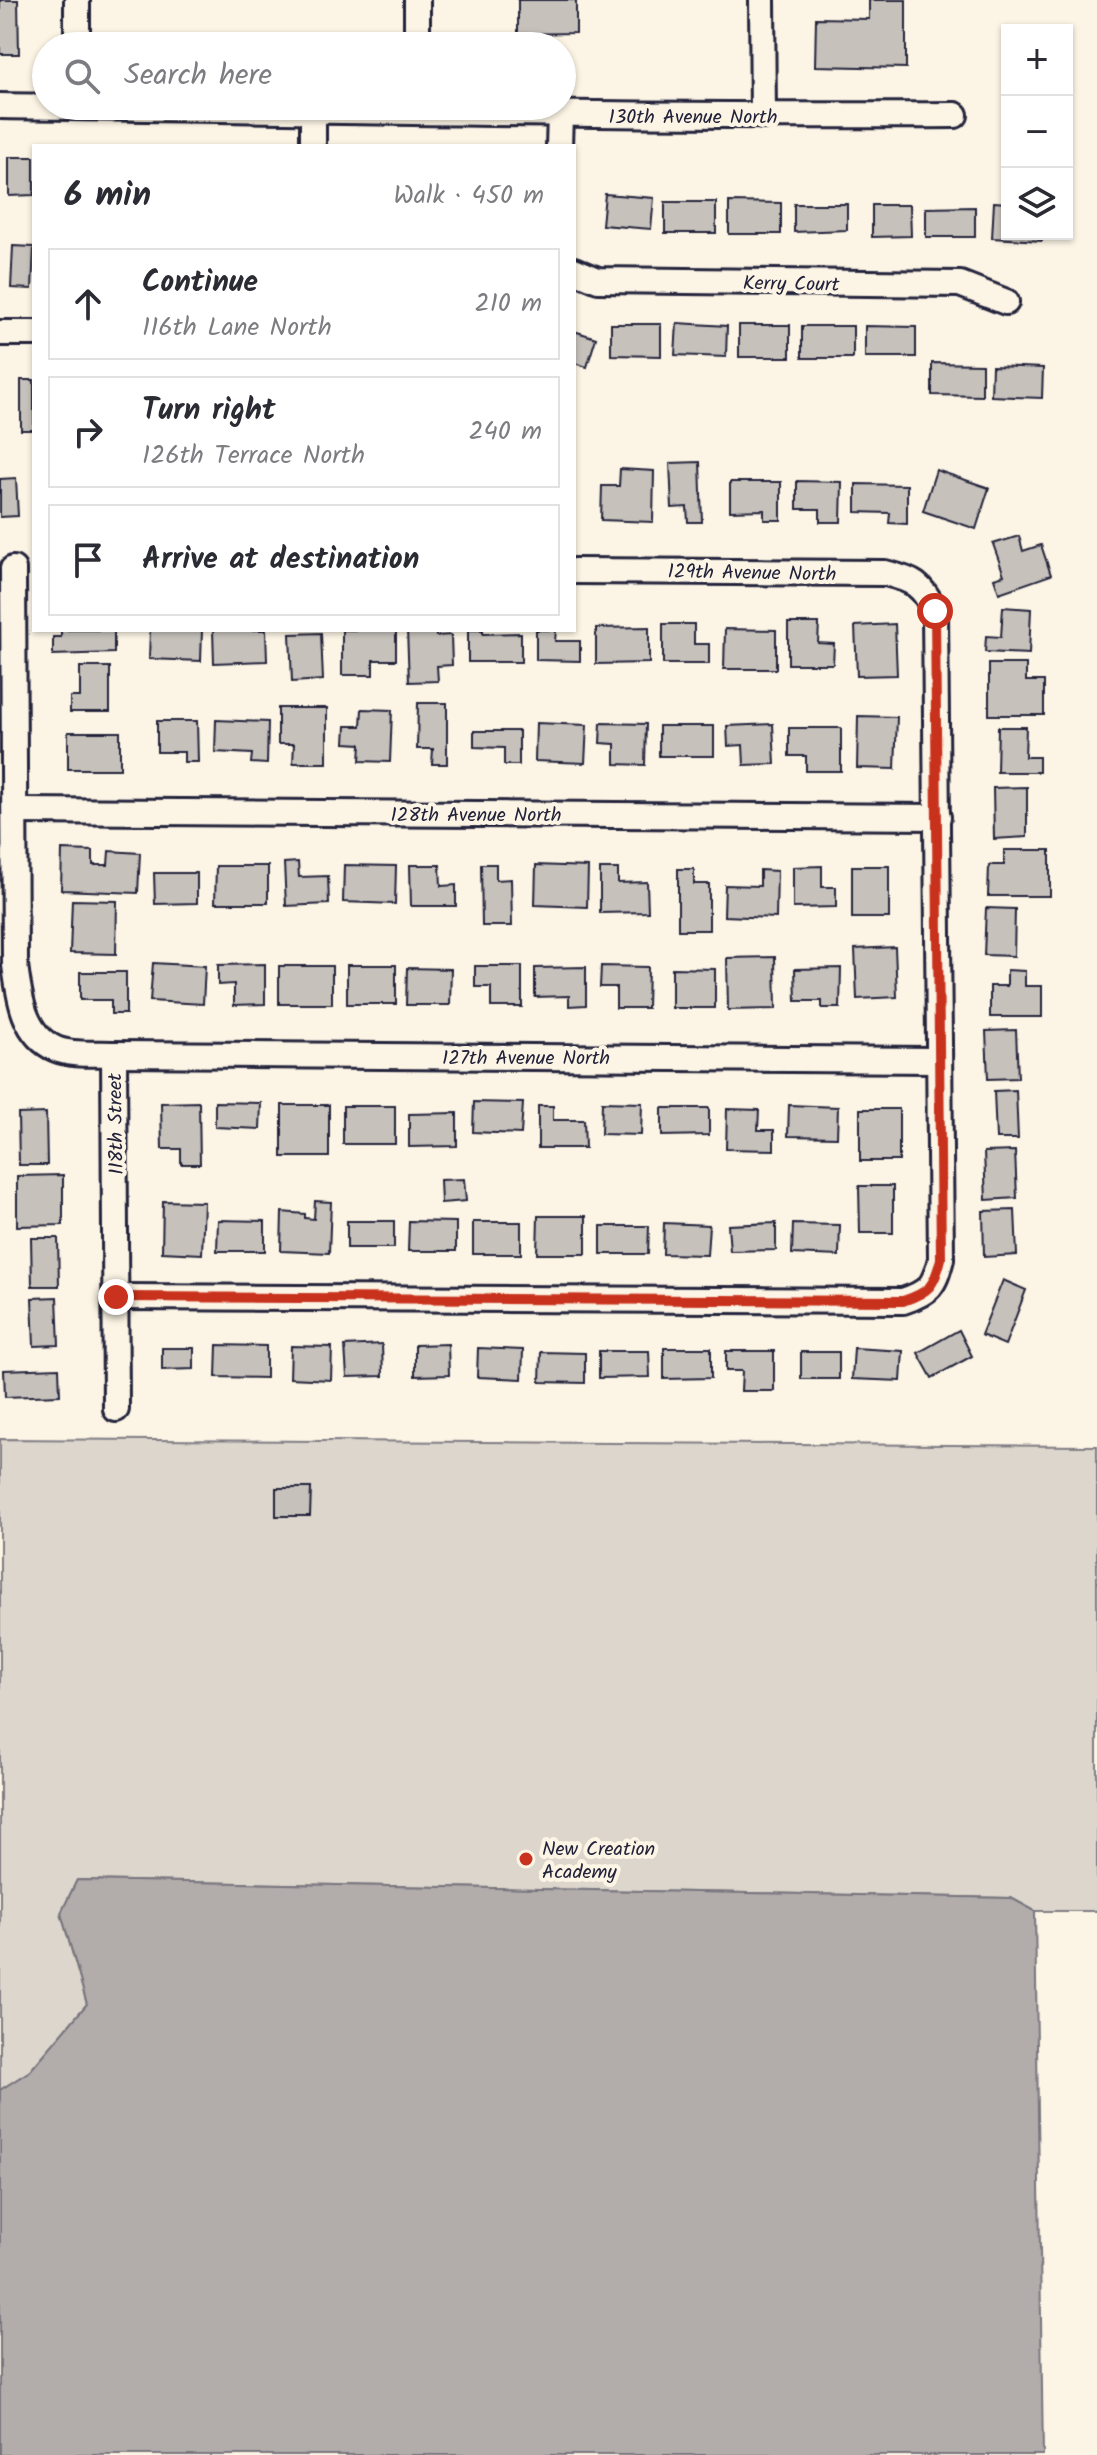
<!DOCTYPE html>
<html lang="en">
<head>
<meta charset="utf-8">
<style>
  :root { --surface:#fff; --page:#f7f7f7; --text:#2b2b33; --muted:#7c7c81; --line:#e1e1e2 }
  body { margin:0; font-family:Kalam,sans-serif; background:var(--page); color:var(--text) }
  .controls { position:absolute; right:24px; top:24px; display:grid; overflow:hidden; border-radius:0px; box-shadow:0 2px 6px #0004 }
  .controls button { width:72px; height:72px; display:grid; place-items:center; padding:0; border:0; border-bottom:2px solid var(--line); background:var(--surface); color:var(--text); font:40px sans-serif }
  .stop { position:absolute; width:24px; height:24px; margin:-18px; border:6px solid #c8321e; border-radius:50%; background:#fff }
  .stop.end { background:#c8321e; border-color:#fff; box-shadow:0 2px 8px #0008 }
  .list { margin:0; padding:0; list-style:none }
  h2 { display:flex; justify-content:space-between; align-items:center; height:104px; margin:0; padding:0 32px; font-size:34px }
  h2 small { font-size:26px; font-weight:400; color:var(--muted) }
  .list li { display:grid; grid-template-columns:52px 1fr auto; gap:24px; align-items:center; box-sizing:border-box; height:112px; margin:0 16px 16px; padding:0 16px; border:2px solid var(--line); border-radius:0px }
  .list b { display:block; font-size:30px; white-space:nowrap }
  .list p { margin:0; font-size:26px; white-space:nowrap; color:var(--muted) }
  .list em { font-size:26px; font-style:normal; color:var(--muted) }
  .icon { flex:none; width:44px; height:44px; fill:none; stroke:currentColor; stroke-width:2; stroke-linecap:round; stroke-linejoin:round }
  .map { position:relative; flex:none; width:1097px; height:2455px; overflow:hidden }
  .search { position:absolute; background:var(--surface); box-shadow:0 2px 6px #0004; left:32px; top:32px; width:544px; height:88px; display:flex; align-items:center; gap:20px; box-sizing:border-box; padding:0 28px; border-radius:44px; color:var(--muted); font-size:30px }
  .panel { position:absolute; background:var(--surface); box-shadow:0 2px 6px #0004; left:32px; top:144px; width:544px; height:488px; border-radius:0px }
  .map>svg:first-child { display:block }
  .green { fill:#dcd6cc; stroke:#7f7c84; stroke-width:2 }
  .water { fill:#b2adab; stroke:#78757e; stroke-width:2 }
  .building { fill:#c6c1bb; stroke:#22223b; stroke-width:2 }
  .lines { fill:none; stroke-linecap:round; stroke-linejoin:round }
  .street-casing { stroke:#22223b; stroke-width:30 }
  .street { stroke:#fcf5e5; stroke-width:24 }
  .route { stroke:#c8321e; stroke-width:10 }
  .poi-dot { fill:#c8321e; stroke:#fcf5e5; stroke-width:3 }
  .labels { text-anchor:middle; stroke-width:8; stroke-linejoin:round; paint-order:stroke }
  .street-label { font-size:20px; fill:#22223b; stroke:#fcf5e5 }
  .poi-label { font-size:20px; fill:#22223b; stroke:#fcf5e5; text-anchor:start }
</style>
</head>
<body>
<div class="map">
<svg width="1097" height="2455" viewBox="0 0 1097 2455">
  <rect width="100%" height="100%" fill="#fcf5e5"/>
  <filter id="ink" filterUnits="userSpaceOnUse"><feTurbulence type="fractalNoise" baseFrequency=".0125" numOctaves="2"/><feDisplacementMap in="SourceGraphic" scale="16" xChannelSelector="R" yChannelSelector="G"/><feConvolveMatrix kernelMatrix="1 2 1 2 8 2 1 2 1" color-interpolation-filters="sRGB"/></filter>
  <g filter="url(#ink)">
    <path class="green" d="M0,1439L1097,1446V1911H1035L1011,1898L77,1880L61,1913L87,2004L30,2071L0,2090Z"/>
    <path class="water" d="M77,1880L1011,1898L1035,1911L1043,2455H0V2090L30,2071L87,2004L61,1913Z"/>
    <g class="building">
      <path d="M0,0H18L19,54H0Z"/>
      <path d="M518,0H576V33L518,34Z"/>
      <path d="M869,0H906V68L815,66L816,18L869,19Z"/>
      <path d="M9,157H34V195L9,196Z"/>
      <path d="M605,194L654,198L651,229L602,225Z"/>
      <rect x="665" y="202" width="51" height="31"/>
      <path d="M729,202L781,203V234H729Z"/>
      <path d="M994,202L1007,203V234H1043L1042,241L992,238Z"/>
      <path d="M794,204H847V230L794,232Z"/>
      <path d="M872,205H910L911,236L872,237Z"/>
      <path d="M975,207V237H926V208Z"/>
      <path d="M13,246L34,247L32,289L11,288Z"/>
      <path d="M677,323L727,326L726,357L675,355Z"/>
      <path d="M611,324H661V356L611,355Z"/>
      <rect x="739" y="325" width="51" height="32"/>
      <rect x="802" y="326" width="51" height="32"/>
      <path d="M865,326L916,327V357H865Z"/>
      <path d="M574,331L596,338L587,367L574,363Z"/>
      <path d="M932,363L982,364V396L932,395Z"/>
      <path d="M992,366L1043,368L1042,398L991,396Z"/>
      <rect x="21" y="380" width="13" height="50"/>
      <path d="M700,462L702,522H688L687,507L672,508L670,463Z"/>
      <path d="M620,469L654,471L653,522L601,520L602,486H619Z"/>
      <path d="M936,470L989,488L976,529L923,511Z"/>
      <path d="M16,478L18,516L0,517V479Z"/>
      <path d="M797,481L842,482L841,522H820V509H797Z"/>
      <path d="M730,482H781V520H764V510L730,511Z"/>
      <path d="M856,484L907,485V524L889,523L890,513L856,512Z"/>
      <path d="M1019,536L1023,551L1041,545L1051,575L999,593L994,578L1004,575L993,544Z"/>
      <path d="M1003,607L1031,609L1029,654L985,652L986,636L1001,637Z"/>
      <path d="M788,623H819L818,643L834,644L833,664H788Z"/>
      <path d="M663,624H694V644H709V664H663Z"/>
      <path d="M895,624L897,675L857,676L855,626Z"/>
      <path d="M649,627V663L596,664V628Z"/>
      <path d="M725,629L776,630V669H724Z"/>
      <path d="M61,630H114V653L53,655V637H61Z"/>
      <path d="M150,630H202L201,661L149,659Z"/>
      <path d="M213,630H266L267,661L214,663Z"/>
      <path d="M342,630H396V660H373V675H342Z"/>
      <path d="M407,630H436V636L451,635L452,665L437,666L438,681L409,682Z"/>
      <path d="M468,630H483V634L521,633V662H468Z"/>
      <path d="M536,630H556L555,641H580V661L536,660Z"/>
      <path d="M321,633L323,680L292,682L290,634Z"/>
      <path d="M989,664H1026V681H1044V715H989Z"/>
      <path d="M80,667H110V712H70V697H80Z"/>
      <path d="M418,703H447V764H432L433,749H417Z"/>
      <path d="M278,708H327V763H293L294,744H278Z"/>
      <path d="M362,709L392,710L390,762L360,761L361,744L345,743L346,726H361Z"/>
      <path d="M858,716L897,717L895,769L857,768Z"/>
      <path d="M216,720L268,722L267,764L251,763L252,754L215,752Z"/>
      <path d="M157,721H197L198,762H184V752H157Z"/>
      <path d="M536,723L587,725L585,763L535,761Z"/>
      <path d="M601,723L646,724L645,765L615,764V744L600,743Z"/>
      <path d="M773,724L775,764L744,765L743,745L728,746L727,726Z"/>
      <rect x="659" y="726" width="55" height="30"/>
      <path d="M998,727H1026L1025,757H1039V772H997Z"/>
      <path d="M789,728H841V771H806V756H789Z"/>
      <path d="M474,731H519V765H504V748L474,747Z"/>
      <rect x="68" y="732" width="52" height="37"/>
      <path d="M1027,787V837L994,839L993,788Z"/>
      <path d="M62,850L93,851V865H108L109,851L140,853L138,893L61,890Z"/>
      <path d="M1004,850H1050V896H988L989,865H1004Z"/>
      <path d="M298,862L299,877L328,876L329,904L286,906L284,863Z"/>
      <path d="M481,864H496V880L511,879L512,926H482Z"/>
      <path d="M344,865L396,866L395,904L343,902Z"/>
      <path d="M410,865H440L441,886L456,885V906H411Z"/>
      <path d="M536,865L588,867L587,907L535,905Z"/>
      <path d="M216,866H268V903H215Z"/>
      <path d="M822,866V887H836V907L793,908V867Z"/>
      <rect x="852" y="866" width="37" height="52"/>
      <path d="M600,869H618V883L647,882L648,912L600,913Z"/>
      <path d="M678,869H694V884H709V930H678Z"/>
      <path d="M760,870L777,871L776,918L724,916L725,885L760,886Z"/>
      <path d="M154,873H197V903L155,904Z"/>
      <path d="M72,900L117,901L116,954L70,953Z"/>
      <path d="M986,908L1015,909L1014,956L984,955Z"/>
      <path d="M895,947L897,997L857,999L855,949Z"/>
      <path d="M775,957L776,1009L728,1010L727,958Z"/>
      <path d="M153,963L205,966L203,1004L150,1001Z"/>
      <path d="M265,964V1004L234,1005V984L218,985V965Z"/>
      <rect x="347" y="965" width="49" height="39"/>
      <rect x="279" y="966" width="53" height="38"/>
      <path d="M475,966H522V1007H491V987H475Z"/>
      <path d="M601,966L648,967L647,1008H616V987H600Z"/>
      <path d="M586,967V1005L569,1006V996L535,997V968Z"/>
      <path d="M407,968L451,969L450,1005H406Z"/>
      <path d="M672,968L715,969V1008H672Z"/>
      <path d="M841,968L840,1008H822V1001H796L795,969Z"/>
      <path d="M1007,970L1025,971V986H1042V1017H990V986H1007Z"/>
      <path d="M80,972H126V1014H111V1000H80Z"/>
      <path d="M1016,1030L1018,1078L988,1079L986,1031Z"/>
      <path d="M1016,1090L1018,1139H996L994,1091Z"/>
      <path d="M199,1102L200,1164H181V1149H162L161,1103Z"/>
      <path d="M215,1102L261,1103L260,1129L215,1127Z"/>
      <path d="M474,1102L523,1103L521,1134L473,1132Z"/>
      <path d="M602,1102L642,1103L641,1135L601,1134Z"/>
      <rect x="282" y="1105" width="47" height="52"/>
      <path d="M789,1105L838,1107L837,1137L788,1136Z"/>
      <rect x="343" y="1106" width="52" height="38"/>
      <path d="M538,1106H553V1120H584L585,1148H538Z"/>
      <path d="M662,1108H709V1135L662,1136Z"/>
      <path d="M727,1109L759,1110L758,1130H774V1150L726,1149Z"/>
      <rect x="860" y="1109" width="39" height="52"/>
      <path d="M46,1113L47,1165H19L18,1114Z"/>
      <path d="M457,1113V1146L409,1147V1114Z"/>
      <path d="M1015,1151L1017,1198L986,1200L984,1152Z"/>
      <path d="M63,1175V1225L17,1226V1176Z"/>
      <path d="M464,1179L466,1201L441,1203L440,1180Z"/>
      <path d="M859,1186H893V1233H860Z"/>
      <path d="M163,1201L204,1202L202,1254L162,1252Z"/>
      <path d="M315,1201L331,1202L329,1253L281,1251L282,1212L305,1214V1218L314,1219Z"/>
      <path d="M1015,1210L1017,1255L984,1257L983,1211Z"/>
      <path d="M538,1216H586V1254H537Z"/>
      <path d="M218,1220L265,1221V1251H217Z"/>
      <rect x="347" y="1221" width="47" height="27"/>
      <path d="M409,1221L456,1222V1251H408Z"/>
      <rect x="473" y="1222" width="48" height="32"/>
      <path d="M664,1223L709,1225L707,1255L663,1254Z"/>
      <path d="M776,1223V1250L730,1251L728,1225Z"/>
      <path d="M793,1224L840,1225L839,1256L792,1254Z"/>
      <path d="M601,1226H649L648,1254H601Z"/>
      <path d="M31,1238H58L59,1286H32Z"/>
      <path d="M1003,1280L1026,1290L1005,1345L981,1335Z"/>
      <path d="M57,1297L59,1345L34,1346L32,1298Z"/>
      <path d="M959,1330L972,1356L932,1378L918,1353Z"/>
      <path d="M382,1344L383,1376L347,1377L345,1346Z"/>
      <path d="M448,1344L449,1375L415,1376V1345Z"/>
      <path d="M217,1345L266,1346V1378L216,1377Z"/>
      <path d="M291,1346L332,1347L331,1380L290,1378Z"/>
      <path d="M162,1348H194V1369L162,1370Z"/>
      <path d="M478,1348L523,1350L522,1379L477,1377Z"/>
      <path d="M664,1348H711V1378L664,1379Z"/>
      <path d="M854,1348L903,1351L901,1381L852,1379Z"/>
      <path d="M599,1351H649L650,1377L599,1378Z"/>
      <path d="M726,1351H774V1391H741L742,1371H726Z"/>
      <path d="M541,1352L585,1353V1383L540,1382Z"/>
      <rect x="801" y="1352" width="38" height="27"/>
      <path d="M59,1368L60,1395L5,1397L4,1370Z"/>
      <path d="M276,1488H311L310,1516H276Z"/>
    </g>
    <g class="lines">
      <defs>
        <g id="street">
          <path d="M77,0V46"/>
          <path d="M417,0V46"/>
          <path d="M762,0L763,116"/>
          <path d="M0,106C318,110 636,117 955,115"/>
          <path d="M313,109V146"/>
          <path d="M559,146L560,115"/>
          <path d="M574,270L598,280L960,284L1006,302"/>
          <path d="M0,333H34"/>
          <path d="M13,569L15,965C19,995 23,1035 56,1049C73,1056 96,1053 114,1054L116,1409"/>
          <path d="M15,811L938,817"/>
          <path d="M114,1054L938,1060"/>
          <path d="M116,1297L903,1301C930,1292 934,1286 941,1259L935,611C922,584 913,580 885,573L574,571"/>
        </g>
      </defs>
      <use href="#street" class="street-casing"/>
      <use href="#street" class="street"/>
    </g>
  </g>
  <g class="lines" filter="url(#ink)">
    <path class="route" d="M116,1297L903,1301C930,1292 934,1286 941,1259L935,611"/>
  </g>
  <circle class="poi-dot" cx="526" cy="1859" r="8"/>
  <g class="labels">
    <g class="street-label">
      <text x="693" y="123">130th Avenue North</text>
      <text transform="translate(791 283) rotate(1)" y="7">Kerry Court</text>
      <text transform="translate(752 572) rotate(1)" y="7">129th Avenue North</text>
      <text x="476" y="821">128th Avenue North</text>
      <text x="526" y="1064">127th Avenue North</text>
      <text transform="translate(115 1124) rotate(-91)" y="7">118th Street</text>
    </g>
    <g class="poi-label">
      <text x="542" y="1855">New Creation<tspan x="542" dy="23">Academy</tspan></text>
    </g>
  </g>
</svg>
<div class="controls">
<button>+</button>
<button>−</button>
<button><svg class="icon" aria-label="layers" viewBox="0 0 24 24"><path d="M12 4l9 5-9 5-9-5zM3 14l9 5 9-5"/></svg></button>
</div>
<div class="stop" style="left:935px;top:611px"></div>
<div class="stop end" style="left:116px;top:1297px"></div>
<div class="search"><svg class="icon" aria-label="search" viewBox="0 0 24 24"><circle cx="10" cy="10" r="6"/><path d="M15 15l6 6"/></svg>Search here</div>
<section class="panel">
<h2>6 min<small>Walk · 450 m</small></h2>
<ul class="list">
<li><svg class="icon" aria-label="ahead" viewBox="0 0 24 24"><path d="M12 20V5M6 11l6-6 6 6"/></svg><div><b>Continue</b><p>116th Lane North</p></div><em>210 m</em></li>
<li><svg class="icon" aria-label="right" viewBox="0 0 24 24"><path d="M7 20v-9h11M14 6l5 5-5 5"/></svg><div><b>Turn right</b><p>126th Terrace North</p></div><em>240 m</em></li>
<li><svg class="icon" aria-label="arrive" viewBox="0 0 24 24"><path d="M6 21V4h12l-3 4 3 4H6"/></svg><div><b>Arrive at destination</b></div></li>
</ul>
</section>
</div>
</body>
</html>
